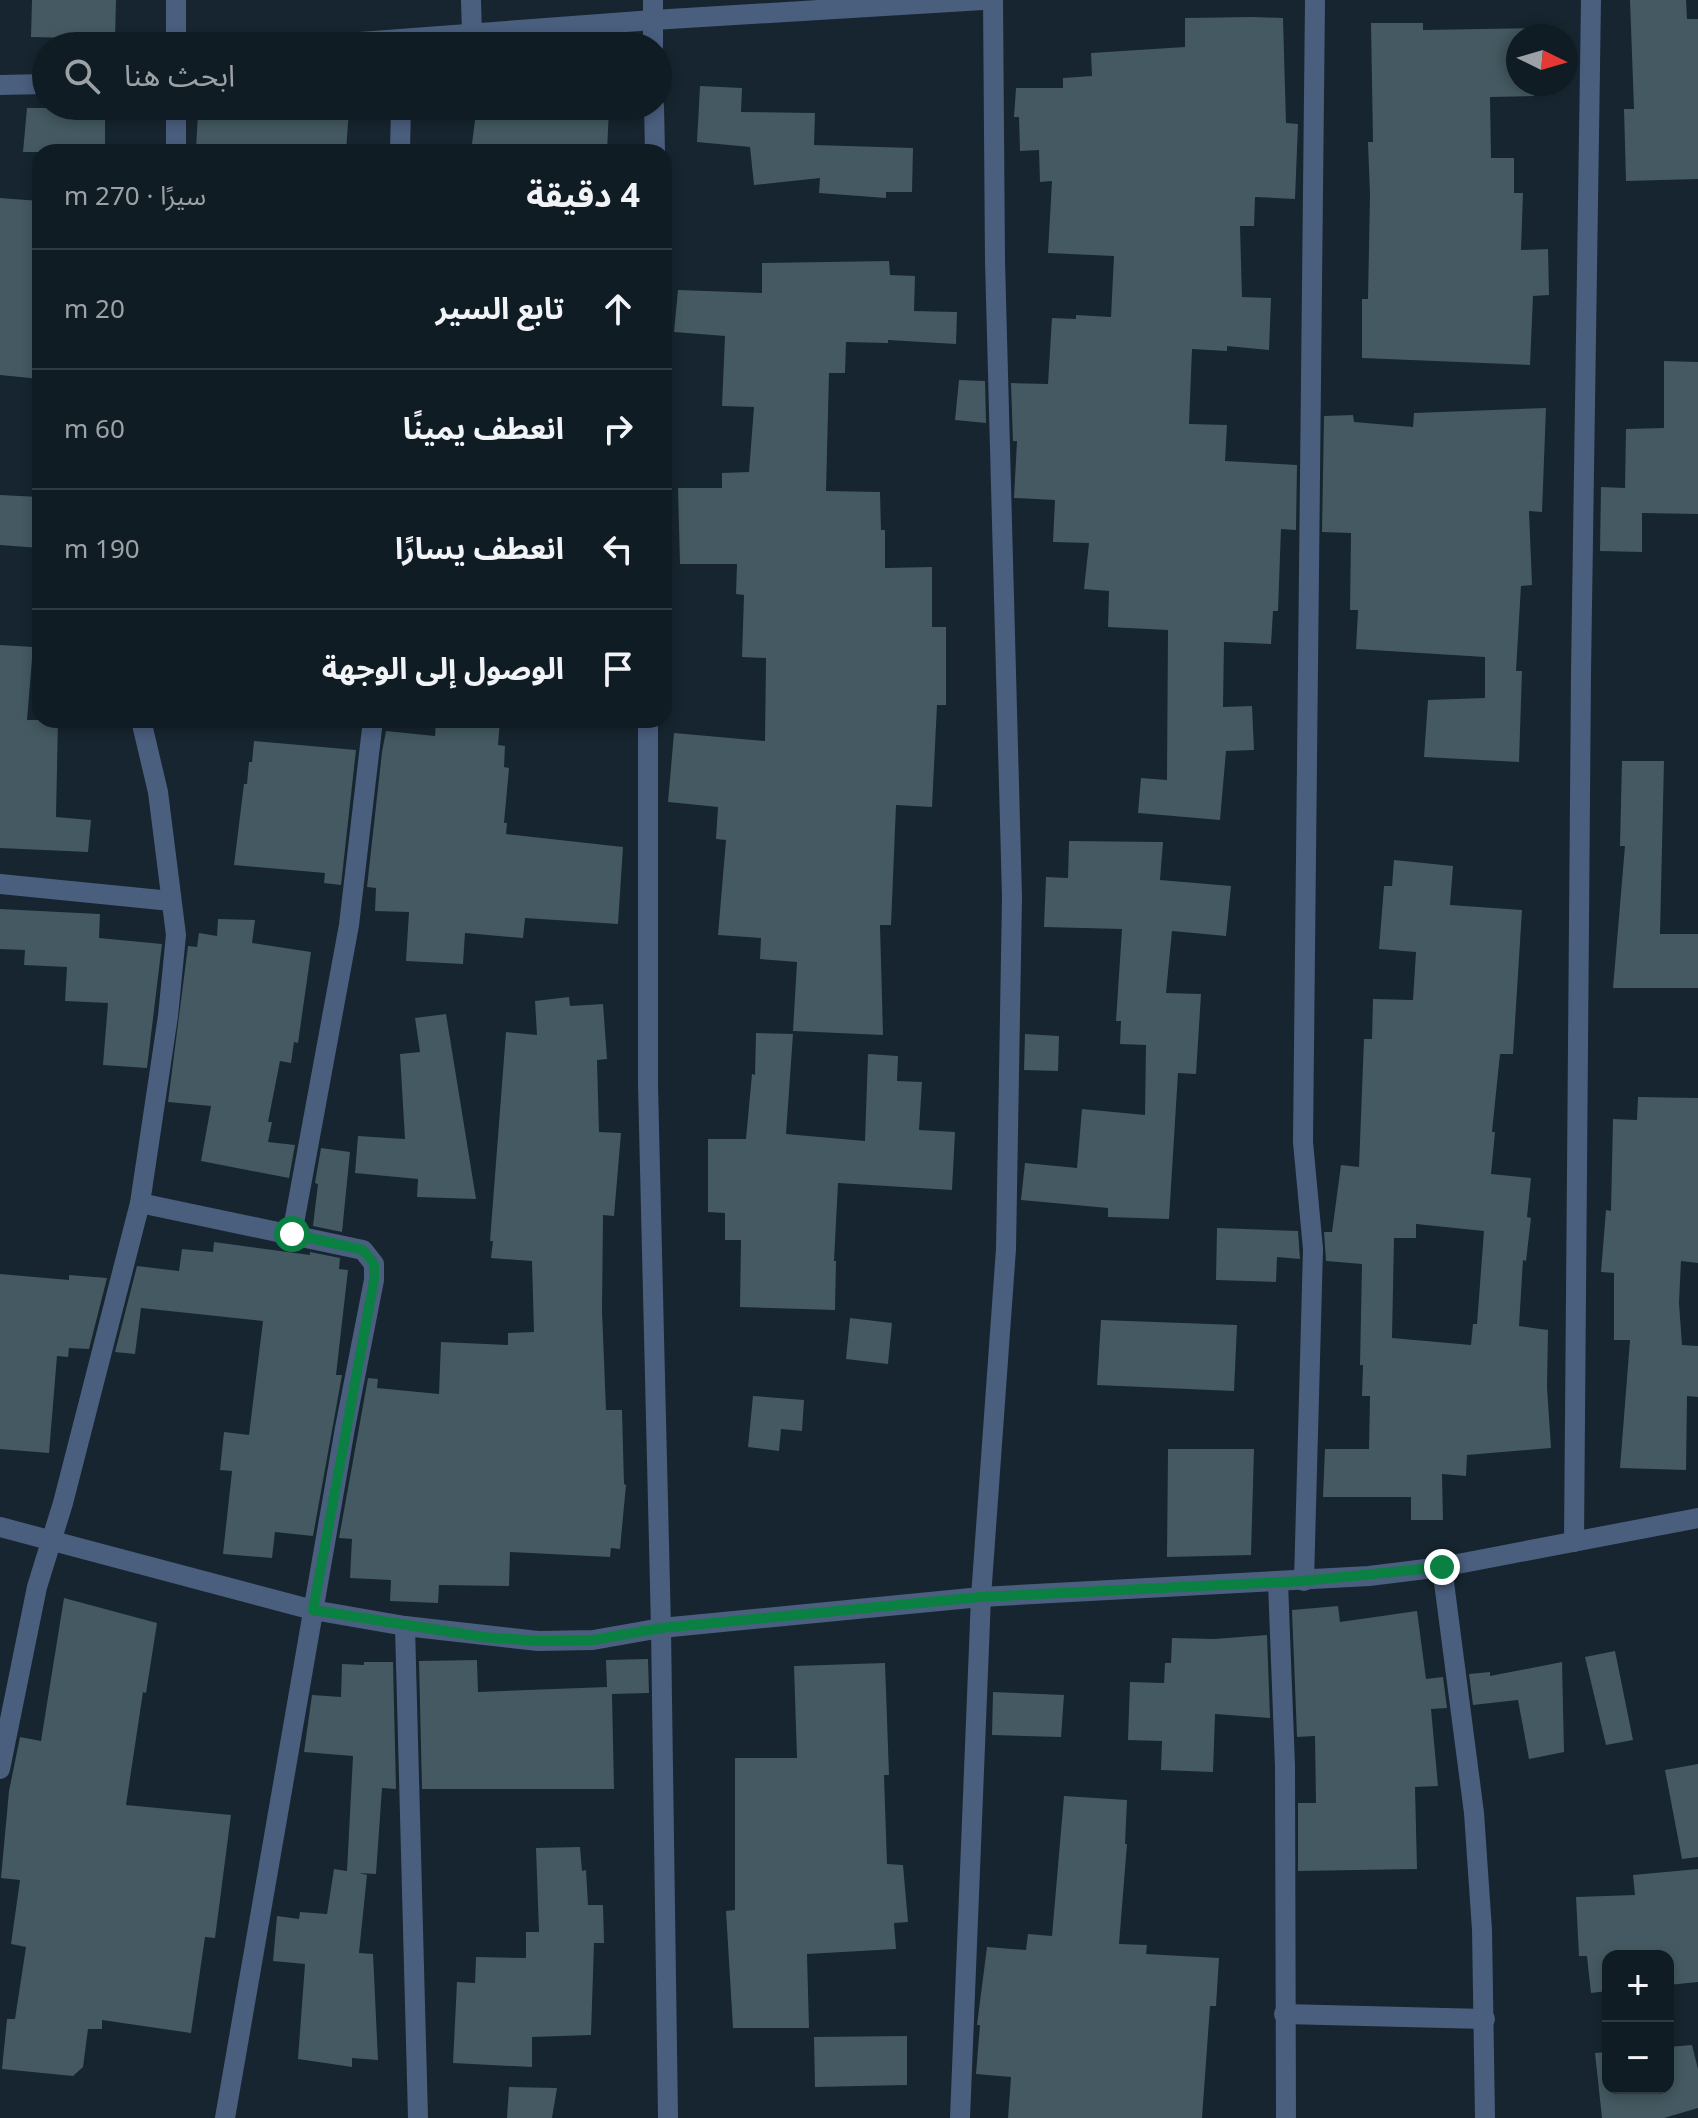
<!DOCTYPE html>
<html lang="ar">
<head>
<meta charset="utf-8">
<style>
  :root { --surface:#101c23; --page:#19252b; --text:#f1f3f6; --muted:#9ca1a6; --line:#303a41 }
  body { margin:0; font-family:Georgia,"Noto Sans Arabic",serif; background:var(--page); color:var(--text); direction:rtl }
  .controls { position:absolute; right:24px; bottom:24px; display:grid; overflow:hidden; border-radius:16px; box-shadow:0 4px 12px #0003 }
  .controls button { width:72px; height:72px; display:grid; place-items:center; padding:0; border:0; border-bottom:2px solid var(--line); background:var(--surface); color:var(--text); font:40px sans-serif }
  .compass { position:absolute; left:1506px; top:24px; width:72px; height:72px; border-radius:50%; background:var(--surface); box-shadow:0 4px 12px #0003; rotate:95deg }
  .stop { position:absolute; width:24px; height:24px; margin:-18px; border:6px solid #0b8043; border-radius:50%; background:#fff }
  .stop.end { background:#0b8043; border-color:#fff; box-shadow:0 2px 8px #0008 }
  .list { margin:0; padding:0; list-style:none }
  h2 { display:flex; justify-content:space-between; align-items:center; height:104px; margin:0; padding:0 32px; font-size:34px }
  h2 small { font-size:26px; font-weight:400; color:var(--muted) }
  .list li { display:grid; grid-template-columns:52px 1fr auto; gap:24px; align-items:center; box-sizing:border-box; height:120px; padding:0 32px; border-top:2px solid var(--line) }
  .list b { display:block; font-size:30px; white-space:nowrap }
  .list em { font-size:26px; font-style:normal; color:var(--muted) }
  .icon { flex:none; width:44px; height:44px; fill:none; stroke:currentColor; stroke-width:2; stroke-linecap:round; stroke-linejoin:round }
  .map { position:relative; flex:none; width:1698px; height:2118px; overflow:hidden; direction:ltr }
  .search { position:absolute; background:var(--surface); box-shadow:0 4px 12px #0003; left:32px; top:32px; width:640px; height:88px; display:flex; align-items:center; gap:20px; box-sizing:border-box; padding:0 28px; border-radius:44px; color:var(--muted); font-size:30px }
  .panel { position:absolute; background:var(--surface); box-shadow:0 4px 12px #0003; left:32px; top:144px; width:640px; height:584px; border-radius:24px; direction:rtl }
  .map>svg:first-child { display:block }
  .building { fill:#445961; fill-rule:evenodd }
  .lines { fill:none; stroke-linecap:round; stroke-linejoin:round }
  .street { stroke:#4a5e7e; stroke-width:20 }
  .route { stroke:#0b8043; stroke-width:10 }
</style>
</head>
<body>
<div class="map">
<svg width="1698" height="2118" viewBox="0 0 1698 2118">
  <rect width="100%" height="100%" fill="#16252f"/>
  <g class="building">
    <path d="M32,0H116L115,39L31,37Z"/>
    <path d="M1630,0H1686L1687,19H1698V179L1626,181L1624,109H1634Z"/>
    <path d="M1253,17L1283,18L1286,123L1298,124L1295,199L1255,197L1254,226H1240L1242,297L1271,298L1269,350L1227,346V351L1192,349L1189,424L1227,425L1225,461L1297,465L1296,530L1281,529L1278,611H1273L1271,644L1224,642L1223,707L1252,706L1254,750L1226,751L1220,820L1138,813L1141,778L1167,780L1168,630L1108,627L1109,591L1084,589L1089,543L1053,542L1055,500L1014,498L1017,441H1013L1011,383L1048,384L1052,318L1076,319V315L1111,317L1114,256L1048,253L1052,181L1040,182L1039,150L1020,151L1019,117H1014L1016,88H1063V78L1092,76L1091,53L1185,47V18Z"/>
    <path d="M1371,23H1423V30L1533,28V36H1518V84H1534V96L1490,97L1491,158H1514V193H1523L1521,250L1548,249L1549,295L1533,296L1530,365L1362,358V299H1368L1370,195L1368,142H1373Z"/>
    <path d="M700,86L742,88L741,112L815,113L814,145L913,148L912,192H886V198L819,193L820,178L754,185L750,147L697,142Z"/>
    <path d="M230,106L349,108L346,152L196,149L198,113L229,115Z"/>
    <path d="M561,106L609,108L607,152H471L476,112L497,115L498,109L561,115Z"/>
    <path d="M27,108H105V152H23Z"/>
    <path d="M0,198L40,201V379L0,375Z"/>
    <path d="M889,261L890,275L915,276L914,311L957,312L956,344L888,340V343L846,342L845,373H829L826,491L880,492L881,530H885V568L932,567V627H946V705H937L932,807L896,805L891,925H880L883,1035L793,1031L797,962L760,959L761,938L718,935L726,840L716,839L718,807L668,802L674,733L765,741L766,658L742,657L744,595L736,594L737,564H680L678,488H722V473L749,472L754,407L722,406L725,336L674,332L678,290L762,293V263Z"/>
    <path d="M1664,361L1698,362V514L1642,513V552L1600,551L1601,487L1625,488L1626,429L1664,428Z"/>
    <path d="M959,380L985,381L986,423L955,420Z"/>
    <path d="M1546,408L1542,512L1529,511L1532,585L1521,586L1516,671H1522L1519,762L1424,757L1428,700L1485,698V657L1356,649L1358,610H1350L1351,533L1322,532L1324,416L1353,415L1354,422L1413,427L1414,413Z"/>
    <path d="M0,495L40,497V548L0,545Z"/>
    <path d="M0,645L33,647L27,720H58L56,817L91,820L88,852L0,848Z"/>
    <path d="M436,720H500L498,745L505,746L504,767L509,768L504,823H507L506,834L623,847L618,924L525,918L523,938L465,933L463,964L406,961L409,912L375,911L376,888L367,887L382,752L386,731L435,736Z"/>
    <path d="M254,741L356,750L341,885L324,883L325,873L234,865L244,784H247L249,762H252Z"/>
    <path d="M1622,761H1664L1660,934H1698V988H1613L1625,846H1620Z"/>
    <path d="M1069,841L1163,842L1160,880L1231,886L1226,936L1172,931L1166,993L1201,994L1196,1074L1178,1073L1169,1219L1108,1217V1208L1021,1200L1025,1163L1077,1168L1082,1109L1145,1115L1146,1045L1120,1044L1121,1021H1116L1122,929L1044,927L1046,877L1068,878Z"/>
    <path d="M1394,860L1453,866L1450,905L1522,910L1513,1054H1500L1492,1132H1495L1491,1174L1531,1178L1527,1217L1531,1218L1526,1261L1523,1260L1519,1326L1548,1330L1547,1387L1551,1448L1467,1455L1466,1476L1442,1474L1443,1520H1411V1497H1323L1325,1449H1369L1370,1396H1362L1363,1365H1360L1362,1264L1326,1261L1324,1232H1332L1341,1165L1359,1167L1364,1039H1372L1373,999L1413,1000L1416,952L1379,949L1384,886H1392ZM1416,1224L1484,1231L1477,1324H1473L1471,1345L1392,1338L1394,1238H1416Z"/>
    <path d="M0,909L100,914L99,938L162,944L147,1068L103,1065L108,1003L65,1001L67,967L24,965L25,950L0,949Z"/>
    <path d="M218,919L255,920L252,943L311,952L298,1043L294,1042L291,1063L280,1061L268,1122H272L268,1142L295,1145L289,1178L201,1161L211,1106L168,1102L188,946L197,947L199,933L217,936Z"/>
    <path d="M569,997L570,1006L603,1004L607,1059L597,1060L599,1132L621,1133L614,1216L603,1215L602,1311L606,1410H622L624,1484L626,1485L620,1549L611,1548L610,1557L510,1552L509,1586L439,1585L438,1603L390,1601L391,1580L350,1578L352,1539L339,1538L368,1378L378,1379L377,1388L439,1394L441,1342L508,1345V1333L534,1332L532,1261L491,1258L493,1241H490L506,1032L537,1035L535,1001Z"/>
    <path d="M446,1014L476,1199L417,1197L418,1179L355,1173L358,1136L405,1139L400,1054L420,1052L415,1018Z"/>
    <path d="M756,1033L793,1034L786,1134L865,1141L868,1054L898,1056L897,1081L922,1082L919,1130L955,1132L952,1190L838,1183L834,1261H836L835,1310L740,1307L741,1240H725V1213L708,1212V1139H746L752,1074L755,1075Z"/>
    <path d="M1025,1034L1059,1036L1058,1071L1024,1070Z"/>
    <path d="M1638,1097L1698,1098V1263L1681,1261L1679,1303L1682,1345L1698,1346V1397L1687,1396L1686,1470L1620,1468L1630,1340H1614V1273L1601,1272L1606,1210L1611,1211L1613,1119L1637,1120Z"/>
    <path d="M321,1148L350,1152L342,1232L313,1226L318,1184L315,1183Z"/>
    <path d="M1217,1228L1298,1231L1300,1259L1277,1257L1276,1282L1216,1280Z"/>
    <path d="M214,1242L310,1255V1252L340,1258L339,1269L348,1270L336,1375H342L313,1536L275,1532L272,1558L223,1554L232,1471L220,1470L224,1432L249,1435L263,1321L141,1308L135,1354L115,1352L137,1266L179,1271L182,1249L213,1252Z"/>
    <path d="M0,1274L69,1280V1275L107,1278L89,1349L69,1348L68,1357L57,1356L49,1453L0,1449Z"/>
    <path d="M850,1318L892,1323L888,1364L846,1359Z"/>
    <path d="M1101,1320L1237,1325L1234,1391L1097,1385Z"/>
    <path d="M753,1396L804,1400L802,1431L781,1429L779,1451L748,1447Z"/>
    <path d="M1168,1449H1254L1251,1555L1167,1557Z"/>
    <path d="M64,1598L157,1623L146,1693L143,1692L126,1805L231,1815L215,1938L205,1937L191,2033L102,2020V2029H88L83,2067L73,2076L2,2069L7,2019H15L26,1947L11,1944L20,1880L1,1878L9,1791L20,1737L41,1741Z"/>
    <path d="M1338,1606L1340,1622L1417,1611L1426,1679L1443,1677L1447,1708L1431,1709L1438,1786L1415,1787L1417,1869L1298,1871V1803H1316L1315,1736L1297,1737L1292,1610Z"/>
    <path d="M1267,1635L1270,1718L1215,1714L1213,1772L1161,1770L1162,1741L1128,1740L1130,1682L1164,1683L1165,1663H1171L1172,1638L1214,1639Z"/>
    <path d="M1615,1651L1633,1740L1606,1745L1585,1657Z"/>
    <path d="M648,1659L649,1693L612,1694L614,1789H422L419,1661L477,1660L478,1692L607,1687L606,1660Z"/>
    <path d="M364,1662H393L396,1789L382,1788L376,1874L359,1873L367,1875L359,1953L373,1954L378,2060L352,2058V2067L298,2059L305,1964L273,1961L277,1916L299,1919L300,1912L327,1914L334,1869L347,1871L353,1756L304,1752L312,1695L341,1697L342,1664L364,1665Z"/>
    <path d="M1562,1662L1564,1752L1529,1759L1518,1700L1473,1705L1469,1674L1490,1672V1676Z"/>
    <path d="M885,1663L889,1775H884L887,1864L903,1865L908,1922L894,1923L896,1949L807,1954L809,2028H733L726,1911L735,1910V1758H797L794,1666Z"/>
    <path d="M993,1692L1064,1695L1061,1737L992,1735Z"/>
    <path d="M1698,1764V1857L1682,1859L1665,1770Z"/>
    <path d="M1064,1796L1127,1800L1125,1844H1127L1119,1944L1147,1945L1146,1954L1219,1958L1216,2006H1210L1202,2118H1008L1011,2077L976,2074L980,2025H977L987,1947L1026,1950L1028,1934L1052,1936Z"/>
    <path d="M580,1847L582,1871L586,1870L588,1905H603L604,1943H594L591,2035L532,2037V2067L453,2063L457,1982L475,1983L476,1957L526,1958V1932H539L536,1848Z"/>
    <path d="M1698,1869V1982L1668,1985V1956H1608V1991L1591,1993L1587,1956H1579L1576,1897L1635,1895L1633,1875Z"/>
    <path d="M907,2036V2085L815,2087L814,2037Z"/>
    <path d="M1692,2045L1698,2069V2108L1664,2118H1602L1595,2053L1608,2052V2088H1668V2047Z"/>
    <path d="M509,2087L557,2088L552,2118H507Z"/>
  </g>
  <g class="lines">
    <g class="street">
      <path d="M471,0L472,35"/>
      <path d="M653,0V46"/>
      <path d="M176,46V0"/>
      <path d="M306,46L653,20L983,0"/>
      <path d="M0,85L46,84"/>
      <path d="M176,106V152"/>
      <path d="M654,106L655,152"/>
      <path d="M400,152L401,106"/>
      <path d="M648,720V1085L661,1628L668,2118"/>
      <path d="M0,884L171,901"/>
      <path d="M140,1203L363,1250L374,1264V1280L345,1428L225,2118"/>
      <path d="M292,1234L349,925L373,720"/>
      <path d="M0,1527L313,1610L405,1626L538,1641L593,1640L661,1628L981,1597L1369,1576L1442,1567L1698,1518"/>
      <path d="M1574,1542L1581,673L1591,0"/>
      <path d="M1442,1567L1474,1813L1482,1930L1485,2118"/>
      <path d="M1304,1581L1313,1249L1303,1142L1315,0"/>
      <path d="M1278,1582L1285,1766L1286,2118"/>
      <path d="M405,1626L418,2118"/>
      <path d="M0,1769L37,1587L63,1503L140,1203L168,1016L176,935L158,792L141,720"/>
      <path d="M1284,2014L1485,2019"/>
      <path d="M960,2118L981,1597L1006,1249L1012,897L995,261L993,0"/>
    </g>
  </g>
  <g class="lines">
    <path class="route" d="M292,1234L363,1250L374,1264V1280L313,1610L483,1637L538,1641L593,1640L661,1628L981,1597L1304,1581L1442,1567"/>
  </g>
</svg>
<div class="controls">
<button>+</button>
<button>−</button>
</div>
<svg class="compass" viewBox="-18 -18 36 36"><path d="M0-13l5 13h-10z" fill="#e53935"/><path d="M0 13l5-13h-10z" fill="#9ca1a6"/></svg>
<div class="stop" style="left:292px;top:1234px"></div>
<div class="stop end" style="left:1442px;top:1567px"></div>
<div class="search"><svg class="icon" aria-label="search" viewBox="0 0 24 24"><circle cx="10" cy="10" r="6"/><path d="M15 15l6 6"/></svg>ابحث هنا</div>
<section class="panel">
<h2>4 دقيقة<small>سيرًا · 270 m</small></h2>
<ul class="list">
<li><svg class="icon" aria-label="ahead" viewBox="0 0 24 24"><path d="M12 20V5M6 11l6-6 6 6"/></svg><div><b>تابع السير</b></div><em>20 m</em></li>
<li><svg class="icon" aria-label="right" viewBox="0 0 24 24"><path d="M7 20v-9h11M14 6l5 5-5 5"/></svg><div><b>انعطف يمينًا</b></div><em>60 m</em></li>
<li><svg class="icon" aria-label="left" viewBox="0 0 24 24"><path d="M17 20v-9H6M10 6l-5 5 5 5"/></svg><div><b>انعطف يسارًا</b></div><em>190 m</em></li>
<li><svg class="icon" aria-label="arrive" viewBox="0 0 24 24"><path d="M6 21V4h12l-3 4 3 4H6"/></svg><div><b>الوصول إلى الوجهة</b></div></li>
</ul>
</section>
</div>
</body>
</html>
